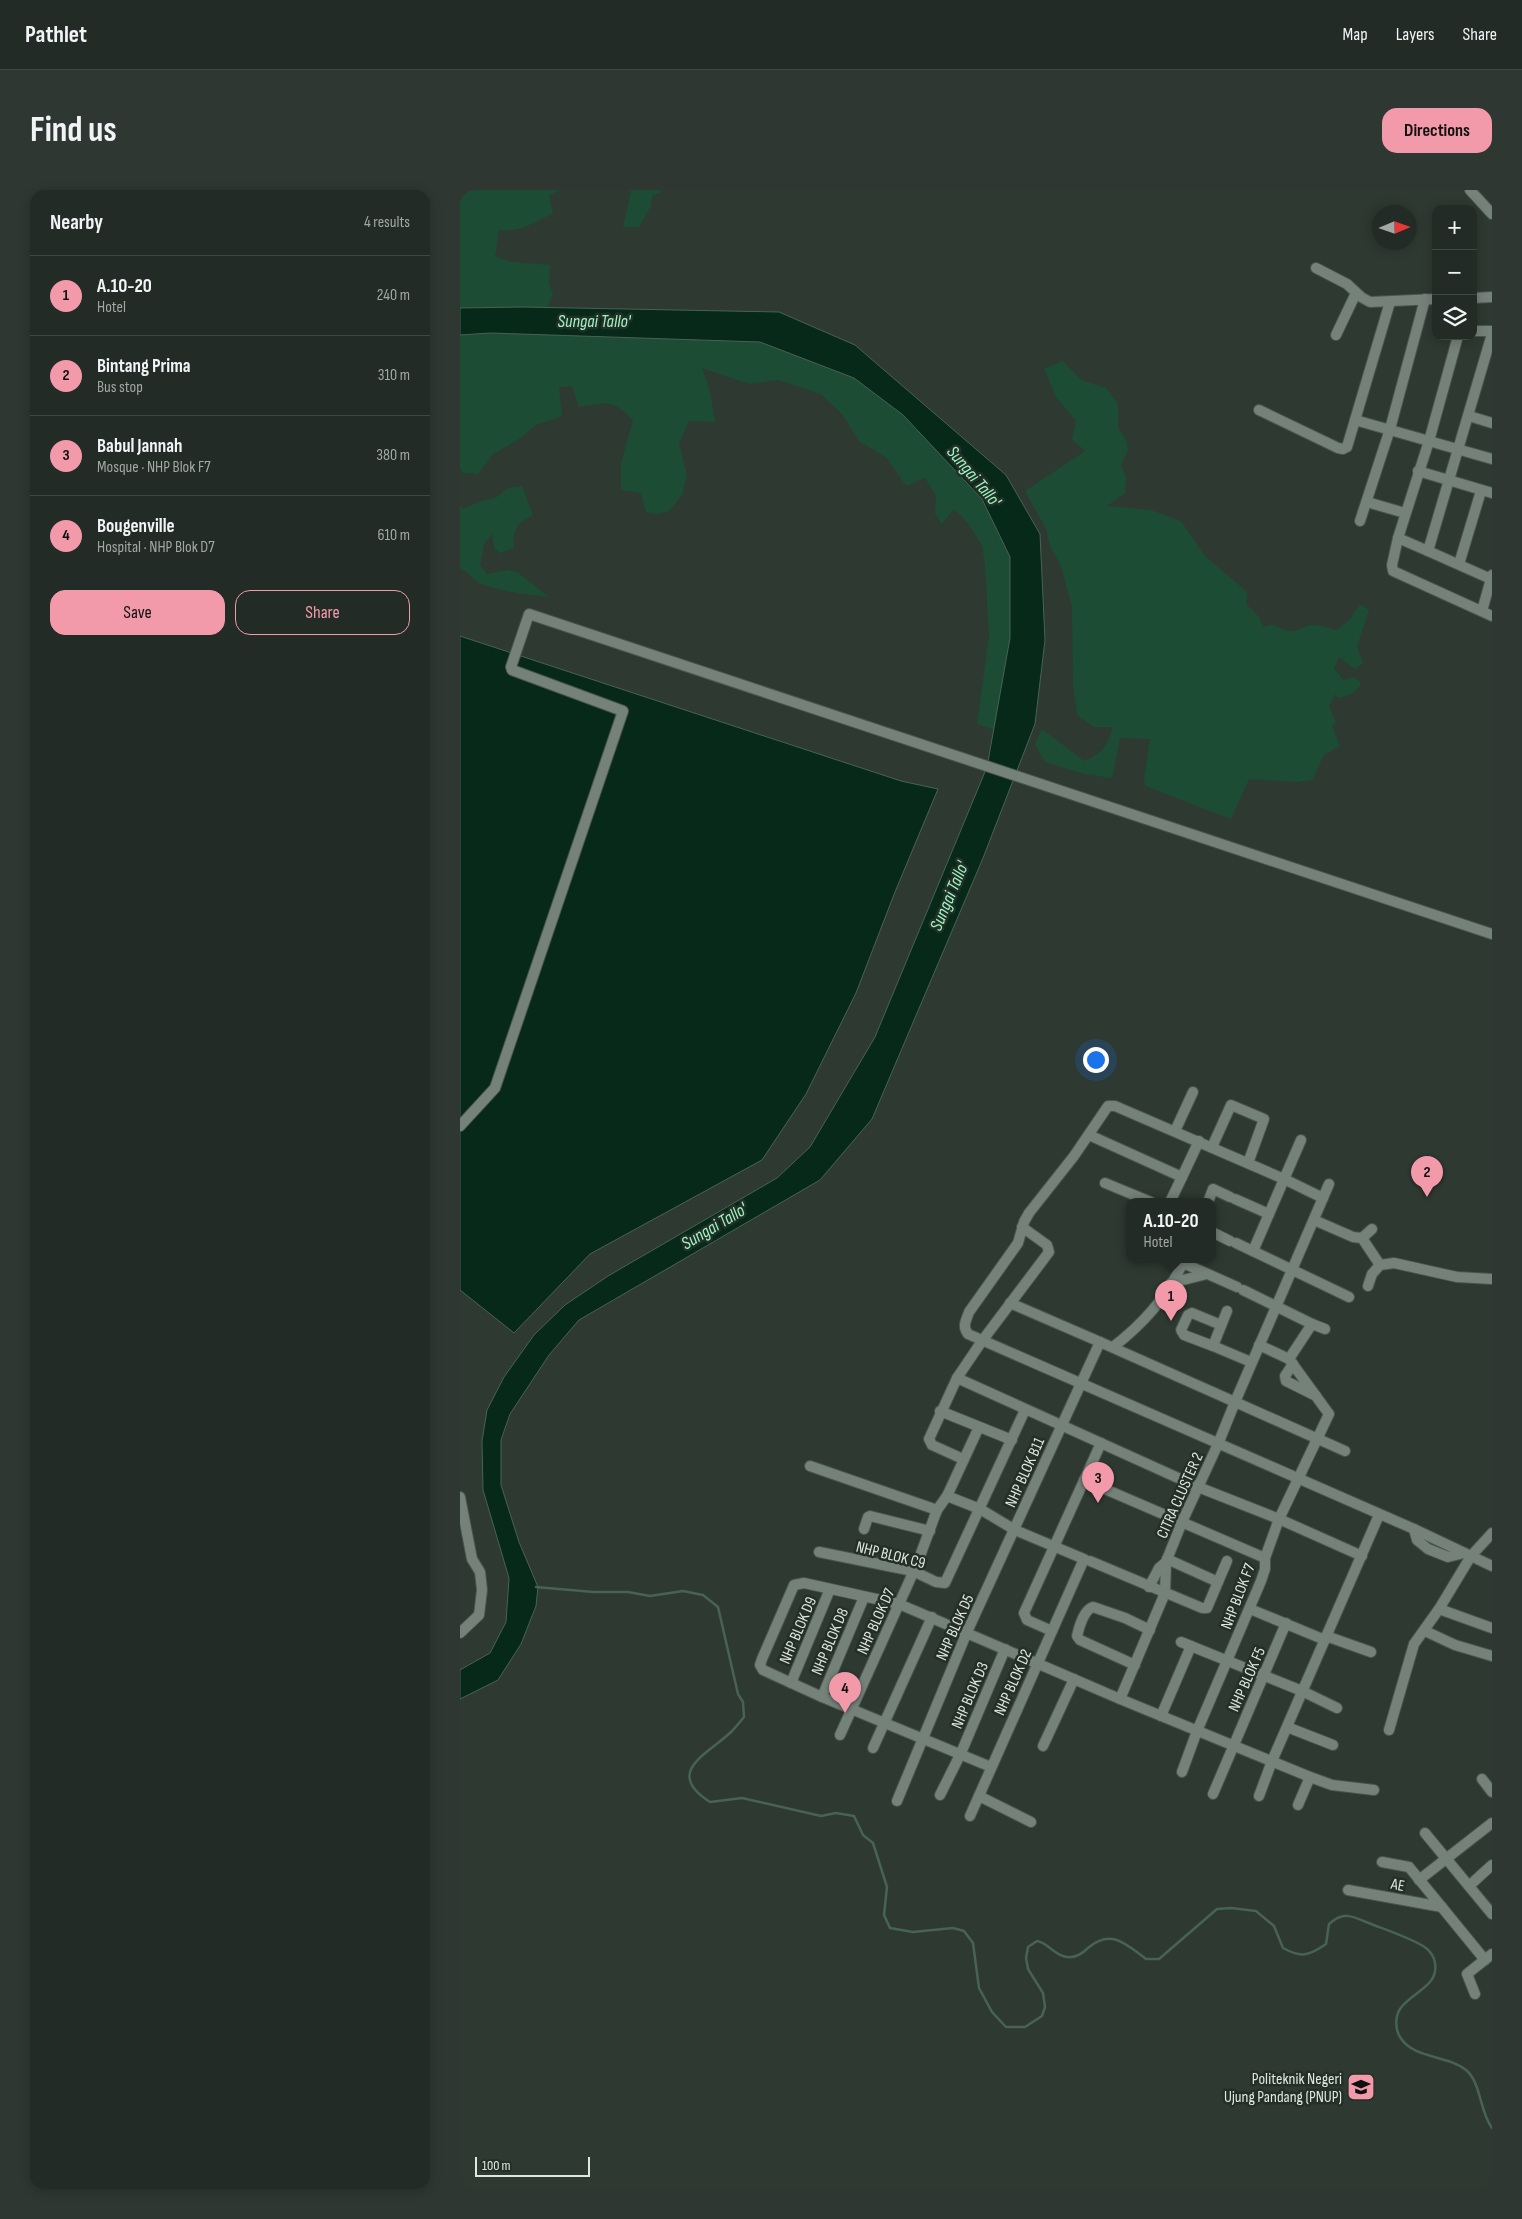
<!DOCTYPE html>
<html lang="en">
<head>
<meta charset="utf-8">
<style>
  :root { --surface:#222b26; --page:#2e3732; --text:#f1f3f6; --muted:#a2a7a7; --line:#3f4743; --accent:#f39aaa }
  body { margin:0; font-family:"Sofia Sans Condensed",sans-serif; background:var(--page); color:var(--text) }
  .controls { position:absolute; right:15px; top:15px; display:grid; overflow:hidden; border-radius:10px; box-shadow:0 2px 12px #0003 }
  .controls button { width:45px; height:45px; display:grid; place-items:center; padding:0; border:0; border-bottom:1px solid var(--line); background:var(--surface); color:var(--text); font:25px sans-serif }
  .compass { position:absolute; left:912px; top:15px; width:45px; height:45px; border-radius:50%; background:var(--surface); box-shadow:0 2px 12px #0003; rotate:88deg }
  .scale { position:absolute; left:15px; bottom:12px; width:115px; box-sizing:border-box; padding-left:5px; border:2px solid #e0e7e3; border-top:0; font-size:14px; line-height:18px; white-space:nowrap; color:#e0e7e3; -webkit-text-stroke:4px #242f28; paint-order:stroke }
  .you { position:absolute; left:635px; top:869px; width:18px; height:18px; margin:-12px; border:4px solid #fff; border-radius:50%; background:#1a73e8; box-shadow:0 0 0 8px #1a73e833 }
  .badge { display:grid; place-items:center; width:32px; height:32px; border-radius:50%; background:var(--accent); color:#111; font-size:16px; font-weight:700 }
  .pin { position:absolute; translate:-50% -41px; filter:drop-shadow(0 1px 2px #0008) }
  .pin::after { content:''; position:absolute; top:26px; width:18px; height:15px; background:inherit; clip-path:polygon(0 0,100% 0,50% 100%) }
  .popup { position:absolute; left:666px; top:1008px; width:90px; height:65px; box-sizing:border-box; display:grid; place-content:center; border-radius:10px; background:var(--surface); filter:drop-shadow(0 1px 4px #0005); font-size:16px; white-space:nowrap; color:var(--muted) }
  .popup b { font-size:19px; color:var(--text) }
  .popup::after { content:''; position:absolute; left:50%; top:100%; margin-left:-10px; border:10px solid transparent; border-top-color:var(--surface) }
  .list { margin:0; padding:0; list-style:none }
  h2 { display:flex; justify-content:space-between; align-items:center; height:65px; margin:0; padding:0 20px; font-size:21px }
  h2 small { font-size:16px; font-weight:400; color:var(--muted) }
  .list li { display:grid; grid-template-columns:32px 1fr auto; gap:15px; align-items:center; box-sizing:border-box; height:80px; padding:0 20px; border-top:1px solid var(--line) }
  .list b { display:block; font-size:19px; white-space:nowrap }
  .list p { margin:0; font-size:16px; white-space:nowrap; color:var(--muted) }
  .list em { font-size:16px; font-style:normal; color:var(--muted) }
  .actions { display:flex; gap:10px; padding:15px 20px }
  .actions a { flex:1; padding:11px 0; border:1px solid var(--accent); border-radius:15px; text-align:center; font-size:18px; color:var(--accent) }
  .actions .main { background:var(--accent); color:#111 }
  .icon { flex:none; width:28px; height:28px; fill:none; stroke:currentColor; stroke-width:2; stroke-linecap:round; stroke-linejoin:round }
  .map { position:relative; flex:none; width:1032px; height:1999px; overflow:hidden; border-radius:15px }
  header { display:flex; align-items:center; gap:30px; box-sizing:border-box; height:70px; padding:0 25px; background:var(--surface); border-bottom:1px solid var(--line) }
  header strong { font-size:24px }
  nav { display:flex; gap:28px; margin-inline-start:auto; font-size:18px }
  .intro { display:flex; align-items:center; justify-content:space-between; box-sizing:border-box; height:120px; padding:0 30px }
  h1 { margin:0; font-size:35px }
  .button { padding:12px 22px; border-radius:15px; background:var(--accent); color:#111; font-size:18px; font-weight:700 }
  main { display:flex; gap:30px; padding:0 30px }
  aside { flex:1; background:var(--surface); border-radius:15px; box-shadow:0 2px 12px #0003 }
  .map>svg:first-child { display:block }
  .green { fill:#1c4d34 }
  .water { fill:#072919; stroke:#486256 }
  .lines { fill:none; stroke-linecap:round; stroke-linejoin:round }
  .stream { stroke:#486256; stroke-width:2.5 }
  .minor-casing { stroke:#4b544e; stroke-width:12 }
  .minor { stroke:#75827a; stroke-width:10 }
  .labels { text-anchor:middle; stroke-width:5; stroke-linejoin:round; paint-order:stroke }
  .street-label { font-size:16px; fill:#e0e7e3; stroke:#242f28 }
  .poi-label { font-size:16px; fill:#e0e7e3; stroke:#242f28; text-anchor:end }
  .water-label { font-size:18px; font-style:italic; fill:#9bf6c2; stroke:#242f28 }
</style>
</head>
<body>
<header>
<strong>Pathlet</strong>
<nav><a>Map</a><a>Layers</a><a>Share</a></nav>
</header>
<div class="intro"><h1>Find us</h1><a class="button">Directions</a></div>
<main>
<aside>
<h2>Nearby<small>4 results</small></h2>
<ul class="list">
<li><span class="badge">1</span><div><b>A.10-20</b><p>Hotel</p></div><em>240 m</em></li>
<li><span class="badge">2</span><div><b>Bintang Prima</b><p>Bus stop</p></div><em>310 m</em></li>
<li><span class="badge">3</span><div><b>Babul Jannah</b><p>Mosque · NHP Blok F7</p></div><em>380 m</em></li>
<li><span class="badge">4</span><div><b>Bougenville</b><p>Hospital · NHP Blok D7</p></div><em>610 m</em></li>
</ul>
<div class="actions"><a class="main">Save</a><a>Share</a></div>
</aside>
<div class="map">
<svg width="1032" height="1999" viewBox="0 0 1032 1999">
  <rect width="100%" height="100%" fill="#2e3932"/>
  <g class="green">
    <path d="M9,0H99L89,6L93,23C76,32 59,43 39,40L35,66L51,72L90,75L89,94L93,104L87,118H0V9Z"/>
    <path d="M166,0H201V2L192,6L191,16L179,37H163L171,1Z"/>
    <path d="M30,143L300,152L394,188L443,225L522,309L550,367V448L534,540L517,534L529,446L525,376L522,355L507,332L494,319L482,334L475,324L476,306L465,288L446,296L427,268L399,251L383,225L361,204L318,190L290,194L242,178L250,201L255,232L229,231L219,253L227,286L222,305L209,321L198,324L186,322L181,303L161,300V273L173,231C152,208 149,213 119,217L112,196L99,197L102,226L76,235L59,249L33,264L18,284L3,283L0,279V145Z"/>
    <path d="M602,171L621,190L646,198L658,214V237L667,252L668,260L661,274L666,287L665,303L647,316L691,320L721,331L745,366L787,402L786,414L799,427L803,437C817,432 817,439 829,441C838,442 844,435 853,435C860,435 869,438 877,440L891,428L900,414L909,420L897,456L903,473L895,479L879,467L874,478L883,490L893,487L901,492C897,503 890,505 879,508L875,504L869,516L876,532L872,536L880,556L864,565L852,590L837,592L789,589L771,629L685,596L684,589L690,549L660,548L652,588L624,584L585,572L575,554L582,539L624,571C642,565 648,554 653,537H634L617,525L613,493L612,417L601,376L590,356L586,339L565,301L625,261L612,249L616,231L596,207L584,179Z"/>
    <path d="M62,296L73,325C56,334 52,340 54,358L40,363L34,358L32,344L24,354L20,375L27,384L47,380L57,382L89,407C66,404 41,402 19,393C12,389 8,381 0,379V315L3,319L24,310L34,309L48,298Z"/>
  </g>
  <g class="water">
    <path d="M62,117L319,122L395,155L546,285L580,344L585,450L575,534L523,668L412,929L360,990L119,1130L89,1165L50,1224L41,1250V1295L59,1352L78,1397L76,1416L61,1454L38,1490L0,1509V1480L30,1463L46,1432L49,1388L23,1300L22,1251L27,1220L44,1187L74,1145L105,1115L148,1086L317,988L350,957L415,847L527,577L550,448V367L522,309L443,225L394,188L300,152L30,143L0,145V118Z"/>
    <path d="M0,446L441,591L478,599L435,702L396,803L346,904L302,970L130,1064L54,1143L0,1100Z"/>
  </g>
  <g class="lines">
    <path class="stream" d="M76,1397L133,1402H168L190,1406L223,1401L243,1405L258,1417L278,1504L283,1512L284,1527C280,1532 276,1537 271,1542C248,1564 203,1582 250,1612L282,1608L361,1626L376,1623L394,1626L403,1645L413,1653L427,1697L424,1725L430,1738L453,1742L493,1738L504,1741L513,1753L519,1798L532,1822L546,1837H565L582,1826L585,1817L583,1803L568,1779L566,1768L568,1757L577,1751C589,1753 594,1766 607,1767C616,1768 623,1763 628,1758C651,1738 666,1754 686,1769H699L757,1719L771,1718L796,1721L814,1736L823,1758C841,1768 849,1766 866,1754L869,1734C883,1722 890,1725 906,1732C923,1739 952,1748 966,1758C971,1762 974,1766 975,1773C979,1797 951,1802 940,1819C935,1827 935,1839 940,1847C953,1869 988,1865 1006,1880C1021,1892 1020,1923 1032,1938"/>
    <defs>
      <g id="minor">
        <path d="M1010,0L1032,24"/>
        <path d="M856,78L887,94L901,107L910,112L976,109"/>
        <path d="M1013,108L1032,107"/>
        <path d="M1013,141H1032"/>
        <path d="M876,145L896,103"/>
        <path d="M998,146L969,251L938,348L968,361L1032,144"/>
        <path d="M799,220L878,258L883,259L887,257L930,112"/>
        <path d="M1009,226L1032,233"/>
        <path d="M895,230L1032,269"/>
        <path d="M958,281L1032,303"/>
        <path d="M907,312L945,323"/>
        <path d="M900,331L930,239L965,109"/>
        <path d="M938,348L932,375L933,381L1032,426"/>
        <path d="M968,361L1031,389"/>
        <path d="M999,374L1021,301"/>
        <path d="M1022,421L1032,385"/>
        <path d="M0,936L35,898L163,521L52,480L51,477L69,424L1032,744"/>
        <path d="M715,941L733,902"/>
        <path d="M629,945L722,987L739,951"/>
        <path d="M752,957L771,915L804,929L788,973"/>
        <path d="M645,993L691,1012"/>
        <path d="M869,994L775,1212L885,1261"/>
        <path d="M863,1008L824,989L655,916H648L614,966L569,1023L564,1032L558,1053L509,1122C506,1131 502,1136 508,1144L954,1339L1032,1376"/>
        <path d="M775,1009L809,1024"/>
        <path d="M710,1012L722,987"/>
        <path d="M748,1012L753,999L770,1007"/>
        <path d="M854,1030L893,1047L902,1048L912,1039"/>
        <path d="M752,1042L770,1051"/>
        <path d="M902,1048L920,1075"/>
        <path d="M776,1053L889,1107"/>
        <path d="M793,1061L841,950"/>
        <path d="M723,1073L777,1097"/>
        <path d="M711,1093L747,1084"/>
        <path d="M908,1096L912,1084L920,1075L934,1073L997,1087L1032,1089"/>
        <path d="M783,1100L852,1134L829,1169L869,1224L819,1329L805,1368"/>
        <path d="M767,1121L753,1156L791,1172"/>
        <path d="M852,1134L865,1139"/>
        <path d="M640,1152L775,1212L758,1254L722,1332L706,1372L699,1378L689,1397"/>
        <path d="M799,1155L829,1169"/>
        <path d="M753,1156L724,1145L721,1140L728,1125L732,1123L761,1135"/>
        <path d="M653,1157C683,1134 709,1105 724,1070"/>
        <path d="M833,1174L825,1186L826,1191L856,1206"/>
        <path d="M497,1188L738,1297L819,1329L902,1366"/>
        <path d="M480,1221L552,1250"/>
        <path d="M503,1269L472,1255L469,1249L497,1188L522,1151L589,1062L587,1055L562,1037"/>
        <path d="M350,1276L477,1320"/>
        <path d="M624,1290L805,1368V1379L801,1391L737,1541L722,1582"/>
        <path d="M0,1307L12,1369L20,1382L22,1400L19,1425L0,1443"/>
        <path d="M404,1339L408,1327L410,1326L470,1341"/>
        <path d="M954,1339L957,1350L968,1359L988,1367L1004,1363"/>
        <path d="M359,1362L453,1381L476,1392L485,1393L565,1220"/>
        <path d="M630,1371L742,1418H747L758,1392L707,1369"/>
        <path d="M758,1392L767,1371"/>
        <path d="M790,1419L865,1450"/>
        <path d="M979,1419L1032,1438"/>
        <path d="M592,1441L567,1430L564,1423L641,1253"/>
        <path d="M965,1441L995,1455L1032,1466"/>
        <path d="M866,1446L911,1462"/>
        <path d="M721,1452L842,1501L877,1518"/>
        <path d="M675,1475L620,1450L617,1446C619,1437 624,1420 633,1417L665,1428L690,1440"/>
        <path d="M331,1493L370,1399"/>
        <path d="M362,1507L404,1407"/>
        <path d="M660,1509L705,1403L706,1372"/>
        <path d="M701,1526L731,1456"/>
        <path d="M827,1537L873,1555"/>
        <path d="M929,1540L954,1454L979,1419L1011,1366L1032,1343"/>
        <path d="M380,1545L457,1374L477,1320L487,1306"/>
        <path d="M583,1556L614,1489"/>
        <path d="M413,1558L472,1427"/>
        <path d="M531,1577L362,1507L303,1480L300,1475L302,1469L334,1395L344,1393L439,1414L660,1509L850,1587L872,1595L914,1600"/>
        <path d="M1022,1589L1032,1602"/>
        <path d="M753,1604L826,1433"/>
        <path d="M480,1605L501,1563L545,1459"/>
        <path d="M519,1606L571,1632"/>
        <path d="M799,1606L812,1571L919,1325"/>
        <path d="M437,1611L507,1442L640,1152L550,1113"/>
        <path d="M838,1615L850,1587"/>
        <path d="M510,1626L624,1369L555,1340L520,1319L487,1306L519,1237"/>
        <path d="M965,1643L1032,1724"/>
        <path d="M922,1672L949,1677L1025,1770"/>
        <path d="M959,1690L1032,1633"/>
        <path d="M1009,1696L1032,1675"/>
        <path d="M888,1700L982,1717"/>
        <path d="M1015,1804L1007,1784L1032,1764"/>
      </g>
    </defs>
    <use href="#minor" class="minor-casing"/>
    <use href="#minor" class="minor"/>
  </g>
  <defs>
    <symbol id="university-square" viewBox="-11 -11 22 22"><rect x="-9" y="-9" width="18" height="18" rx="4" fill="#f39aaa" stroke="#242f28"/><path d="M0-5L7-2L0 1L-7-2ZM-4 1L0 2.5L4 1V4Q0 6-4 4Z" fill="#111"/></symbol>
  </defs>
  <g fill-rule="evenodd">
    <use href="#university-square" x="885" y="1881" width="32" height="32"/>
  </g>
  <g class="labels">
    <g class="street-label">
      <text transform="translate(564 1282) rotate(-66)" y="6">NHP BLOK B11</text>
      <text transform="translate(719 1305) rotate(-66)" y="6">CITRA CLUSTER 2</text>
      <text transform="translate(431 1364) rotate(14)" y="6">NHP BLOK C9</text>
      <text transform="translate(777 1406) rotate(-69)" y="6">NHP BLOK F7</text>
      <text transform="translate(415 1431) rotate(-66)" y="6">NHP BLOK D7</text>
      <text transform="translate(494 1437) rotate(-66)" y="6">NHP BLOK D5</text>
      <text transform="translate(337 1440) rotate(-67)" y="6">NHP BLOK D9</text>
      <text transform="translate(369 1451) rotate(-67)" y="6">NHP BLOK D8</text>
      <text transform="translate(786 1489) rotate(-66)" y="6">NHP BLOK F5</text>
      <text transform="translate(552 1492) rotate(-66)" y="6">NHP BLOK D2</text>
      <text transform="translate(509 1505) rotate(-67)" y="6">NHP BLOK D3</text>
      <text transform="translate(938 1694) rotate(11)" y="6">AE</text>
    </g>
    <g class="poi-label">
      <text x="882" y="1894">Politeknik Negeri<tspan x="882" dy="18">Ujung Pandang (PNUP)</tspan></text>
    </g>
    <g class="water-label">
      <text x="134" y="137">Sungai Tallo'</text>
      <text transform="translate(514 286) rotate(50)" y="6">Sungai Tallo'</text>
      <text transform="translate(489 706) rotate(-67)" y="6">Sungai Tallo'</text>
      <text transform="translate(254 1036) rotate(-31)" y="6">Sungai Tallo'</text>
    </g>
  </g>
</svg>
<div class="controls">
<button>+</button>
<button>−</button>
<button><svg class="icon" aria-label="layers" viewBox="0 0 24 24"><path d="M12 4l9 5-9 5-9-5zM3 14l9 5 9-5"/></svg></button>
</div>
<svg class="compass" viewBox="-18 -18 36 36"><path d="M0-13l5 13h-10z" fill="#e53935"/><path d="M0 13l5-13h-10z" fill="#a2a7a7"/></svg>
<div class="scale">100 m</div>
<div class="you"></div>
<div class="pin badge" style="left:711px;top:1131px">1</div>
<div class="popup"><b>A.10-20</b>Hotel</div>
<div class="pin badge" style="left:967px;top:1007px">2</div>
<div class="pin badge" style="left:638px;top:1313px">3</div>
<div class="pin badge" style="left:385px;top:1523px">4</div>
</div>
</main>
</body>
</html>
